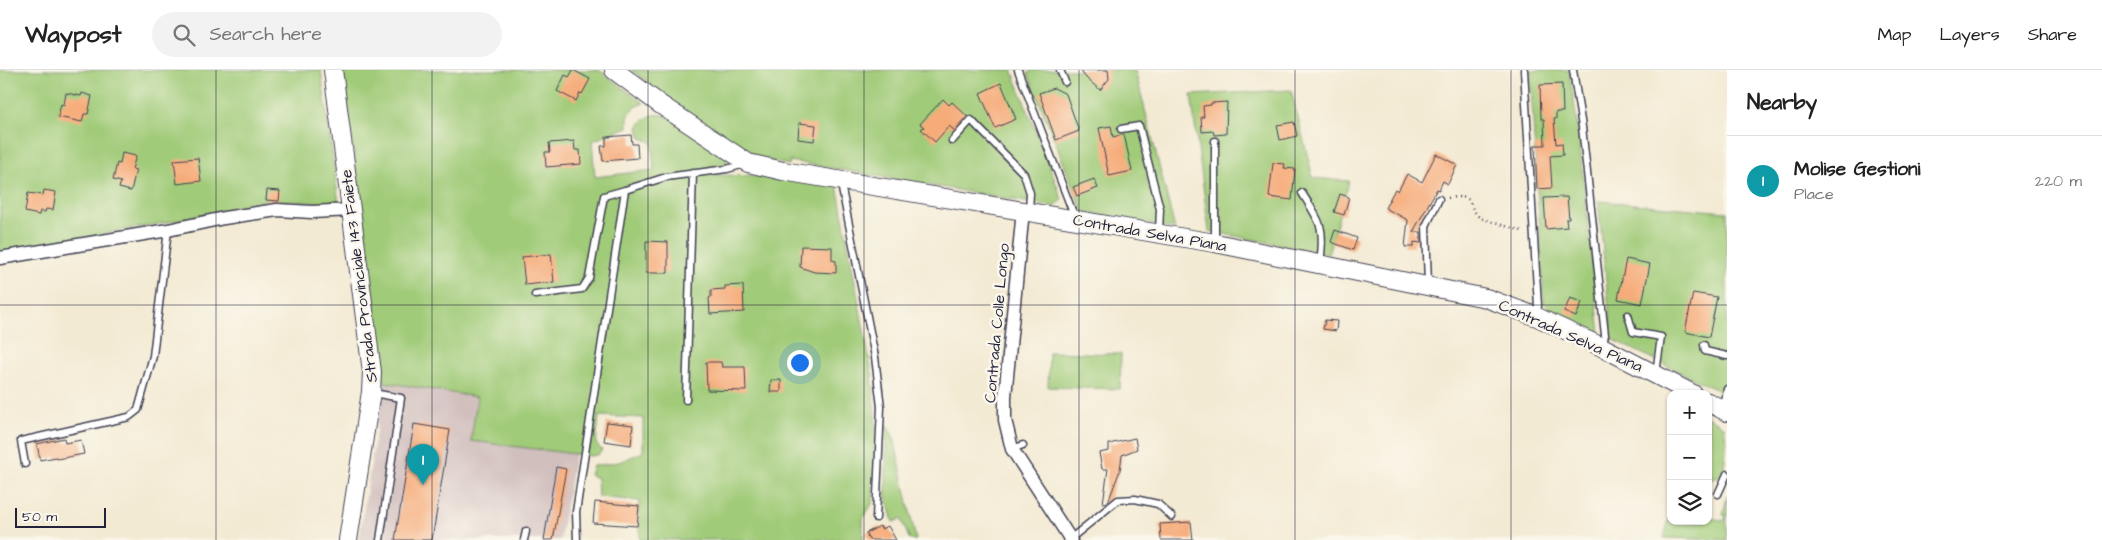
<!DOCTYPE html>
<html lang="en">
<head>
<meta charset="utf-8">
<style>
  :root { --surface:#fff; --page:#f2f2f2; --text:#222; --muted:#767676; --line:#e0e0e0; --accent:#c8321e }
  body { margin:0; font-family:"Architects Daughter",sans-serif; background:var(--page); color:var(--text) }
  .controls { position:absolute; right:15px; bottom:15px; display:grid; overflow:hidden; border-radius:10px; box-shadow:0 1px 4px #0004 }
  .controls button { width:45px; height:45px; display:grid; place-items:center; padding:0; border:0; border-bottom:1px solid var(--line); background:var(--surface); color:var(--text); font:25px sans-serif }
  .scale { position:absolute; left:15px; bottom:12px; width:91px; box-sizing:border-box; padding-left:5px; border:2px solid #22223b; border-top:0; font-size:14px; line-height:18px; white-space:nowrap; color:#22223b; -webkit-text-stroke:4px #fbf7ec; paint-order:stroke }
  .you { position:absolute; left:799px; top:292px; width:18px; height:18px; margin:-12px; border:4px solid #fff; border-radius:50%; background:#1a73e8; box-shadow:0 0 0 8px #1a73e833 }
  .badge { display:grid; place-items:center; width:32px; height:32px; border-radius:50%; background:var(--accent); color:#fff; font-size:16px; font-weight:700 }
  .pin { position:absolute; translate:-50% -41px; filter:drop-shadow(0 1px 2px #0008) }
  .pin::after { content:''; position:absolute; top:26px; width:18px; height:15px; background:inherit; clip-path:polygon(0 0,100% 0,50% 100%) }
  .list { margin:0; padding:0; list-style:none }
  h2 { display:flex; justify-content:space-between; align-items:center; height:65px; margin:0; padding:0 20px; font-size:21px }
  h2 small { font-size:16px; font-weight:400; color:var(--muted) }
  .list li { display:grid; grid-template-columns:32px 1fr auto; gap:15px; align-items:center; box-sizing:border-box; height:90px; padding:0 20px; border-top:1px solid var(--line) }
  .list b { display:block; font-size:19px; white-space:nowrap }
  .list p { margin:0; font-size:16px; white-space:nowrap; color:var(--muted) }
  .list em { font-size:16px; font-style:normal; color:var(--muted) }
  .icon { flex:none; width:28px; height:28px; fill:none; stroke:currentColor; stroke-width:2; stroke-linecap:round; stroke-linejoin:round }
  .map { position:relative; flex:none; width:1727px; height:470px; overflow:hidden }
  header { display:flex; align-items:center; gap:30px; box-sizing:border-box; height:70px; padding:0 25px; background:var(--surface); border-bottom:1px solid var(--line) }
  header strong { font-size:24px }
  nav { display:flex; gap:28px; margin-inline-start:auto; font-size:18px }
  .search { width:350px; height:45px; background:var(--page); display:flex; align-items:center; gap:12px; box-sizing:border-box; padding:0 18px; border-radius:28px; color:var(--muted); font-size:19px }
  main { display:flex }
  aside { flex:1; background:var(--surface) }
  .map>svg:first-child { display:block }
  .industrial { fill:#d1bfbe }
  .green { fill:#a0cb78; stroke:#61765a }
  .building { fill:#f6ab79 }
  .lines { fill:none; stroke-linecap:round; stroke-linejoin:round }
  .lane-casing { stroke:#414052; stroke-width:9 }
  .street-casing { stroke:#414052; stroke-width:15 }
  .secondary-casing { stroke:#414052; stroke-width:20 }
  .path { stroke:#414052; stroke-width:2.5; stroke-dasharray:1 4; stroke-linecap:butt }
  .lane { stroke:#fff; stroke-width:6 }
  .street { stroke:#fff; stroke-width:12 }
  .secondary { stroke:#fff; stroke-width:18 }
  .grid { fill:none; stroke:#22223b; stroke-width:1; stroke-opacity:0.55 }
  .labels { text-anchor:middle; stroke-width:5; stroke-linejoin:round; paint-order:stroke }
  .street-label { font-size:16px; fill:#22223b; stroke:#fbf7ec }
</style>
</head>
<body>
<header>
<strong>Waypost</strong>
<div class="search"><svg class="icon" aria-label="search" viewBox="0 0 24 24"><circle cx="10" cy="10" r="6"/><path d="M15 15l6 6"/></svg>Search here</div>
<nav><a>Map</a><a>Layers</a><a>Share</a></nav>
</header>
<main>
<div class="map">
<svg width="1727" height="470" viewBox="0 0 1727 470">
  <rect width="100%" height="100%" fill="#fbf7ec"/>
  <filter id="ink" filterUnits="userSpaceOnUse"><feTurbulence type="fractalNoise" baseFrequency=".02" numOctaves="2"/><feDisplacementMap in="SourceGraphic" scale="10" xChannelSelector="R" yChannelSelector="G"/><feConvolveMatrix kernelMatrix="1 2 1 2 8 2 1 2 1" color-interpolation-filters="sRGB"/></filter>
  <filter id="wash" filterUnits="userSpaceOnUse"><feTurbulence type="fractalNoise" baseFrequency=".0096" numOctaves="4" result="noise"/><feDisplacementMap in="SourceGraphic" scale="20" xChannelSelector="R" yChannelSelector="G"/><feGaussianBlur stdDeviation="1.12" result="paint"/><feColorMatrix in="noise" values="0 0 0 0 0 0 0 0 0 0 0 0 0 0 0 0 0 1.4 0 .05"/><feComposite in="paint" operator="in"/></filter>
  <g filter="url(#wash)">
    <rect width="100%" height="100%" fill="#f3ead3"/>
    <path class="industrial" d="M384,312L477,327L471,371L575,383L560,470H359Z"/>
    <g class="green">
      <path d="M0,0H321L339,134L267,130L196,147L0,183Z"/>
      <path d="M343,0H599L644,33C633,37 626,44 628,57L592,71L595,107L654,100L652,72L641,68L638,58C643,48 652,43 663,45C672,47 718,82 729,89L725,94L710,97L713,105L765,106L837,115L872,304L876,359L873,432L863,449V470H640L639,431L598,427L597,408L590,405L593,396L619,392L643,382V348L599,346L596,374L602,380L599,384L591,386L471,371L477,327L384,312Z"/>
      <path d="M631,0H1012L1062,129L1055,137L790,91L789,95L757,88L737,78Z"/>
      <path d="M1031,0H1135L1175,159L1083,142L1028,4Z"/>
      <path d="M1530,0H1569L1578,59L1600,265L1561,250L1544,233Z"/>
      <path d="M1291,20L1313,108L1349,111L1328,184L1209,161L1191,25Z"/>
      <path d="M1598,131L1727,142V325L1612,269Z"/>
      <path d="M1049,282L1121,284L1120,319L1048,317Z"/>
      <path d="M1708,347L1724,356C1727,376 1727,387 1721,405L1708,410Z"/>
      <path d="M886,354L894,368L916,470H910L901,449L893,452L886,427Z"/>
      <path d="M1727,426V470L1664,468L1671,440V451H1708V447L1724,451L1726,446L1723,445Z"/>
    </g>
    <g id="blocks">
      <g class="building">
        <path d="M573,0L590,9L582,24L580,23L576,31L557,21L565,5L569,7Z"/>
        <path d="M1080,0H1108L1109,9L1100,20L1086,8Z"/>
        <path d="M1001,13L1016,49L995,58L980,23Z"/>
        <path d="M1562,14L1563,42H1556V49H1554L1556,74L1562,73L1563,85L1550,86L1552,118L1537,119L1535,75H1545L1544,49H1541L1540,15Z"/>
        <path d="M1054,18L1066,24L1079,61L1056,70L1039,23Z"/>
        <path d="M66,23L81,26L82,23L92,26L88,44H84L82,52L58,47L61,34L64,35Z"/>
        <path d="M943,29L949,35L952,32L967,46L954,60L949,56L935,72L921,59L924,57L920,54Z"/>
        <path d="M1227,32L1226,64L1214,65L1213,61L1202,62L1201,47H1204L1203,36L1211,35V33Z"/>
        <path d="M1294,52L1297,66L1280,70L1277,55Z"/>
        <path d="M799,53L816,55L814,71L798,69Z"/>
        <path d="M1111,56L1113,67L1124,64L1132,101L1109,106L1099,58Z"/>
        <path d="M631,65L632,74H637L638,88L603,91L601,76H606V67Z"/>
        <path d="M574,71L575,80H580L581,94L546,97L545,82H550L549,73Z"/>
        <path d="M122,83L136,86L132,99L136,100L131,121L119,118L121,112L113,110L117,93L120,94Z"/>
        <path d="M1436,84L1457,95L1448,114L1443,111L1439,120L1437,119L1413,162H1421V173L1414,172V177H1405L1408,150L1385,138L1395,119L1398,121L1407,104L1422,112Z"/>
        <path d="M198,88L201,111L177,114L174,90Z"/>
        <path d="M1273,93L1285,94L1284,98L1295,99L1292,130L1269,127Z"/>
        <path d="M1094,109L1098,118L1077,126L1073,117Z"/>
        <path d="M44,120L56,122L53,140L46,139L45,142L40,141L39,145L25,142L28,123L43,125Z"/>
        <path d="M267,120L280,121L279,131L266,130Z"/>
        <path d="M1340,124L1349,127L1344,145L1334,142Z"/>
        <path d="M1567,127L1569,149H1566L1567,157L1546,159L1544,128Z"/>
        <path d="M1335,160L1357,168L1353,180L1331,172Z"/>
        <path d="M646,171L668,172V203H646Z"/>
        <path d="M801,176L832,177V190L836,191V203L814,202L800,197Z"/>
        <path d="M551,184L554,212L525,215L522,187Z"/>
        <path d="M1626,189L1650,194L1642,234L1618,229Z"/>
        <path d="M743,215L744,242L710,244L709,228L711,227V220L725,219V216Z"/>
        <path d="M1693,223L1717,227L1709,267L1685,262Z"/>
        <path d="M1570,228L1582,232L1576,247L1564,242Z"/>
        <path d="M1325,250L1337,251L1336,261L1323,259Z"/>
        <path d="M706,292H721L722,297H745L746,321L707,320Z"/>
        <path d="M771,310H781V322H770Z"/>
        <path d="M607,352L633,355L631,375L604,371Z"/>
        <path d="M414,354L450,360L432,470H395Z"/>
        <path d="M64,368L65,373L81,370L84,384L57,389L56,387L40,390L37,374Z"/>
        <path d="M1135,368L1137,379L1122,385L1120,400L1108,432L1103,433L1108,399H1102L1099,383L1109,381V374Z"/>
        <path d="M556,397L566,399L553,470H544Z"/>
        <path d="M595,432L639,436L637,456L593,453Z"/>
        <path d="M1191,452L1193,470H1161L1160,454Z"/>
        <path d="M880,456L881,459L888,456L896,470H869L866,463Z"/>
      </g>
    </g>
  </g>
  <g filter="url(#ink)">
    <use href="#blocks" fill-opacity="0" stroke="#414052" stroke-width="1"/>
    <g class="lines">
      <defs>
        <g id="lane">
          <path d="M1018,0L1075,148"/>
          <path d="M1060,0L1065,12"/>
          <path d="M1524,0L1538,236L1536,244"/>
          <path d="M1573,0L1582,57L1605,265L1602,276"/>
          <path d="M1121,59L1139,56L1160,139L1159,162"/>
          <path d="M952,71L971,50L1024,104L1030,123L1029,140"/>
          <path d="M1215,71V172"/>
          <path d="M841,114L875,287L881,337L876,448"/>
          <path d="M1302,123C1321,153 1325,157 1320,193"/>
          <path d="M1428,214L1426,156L1439,129"/>
          <path d="M535,225L582,219L589,208L604,126L625,120"/>
          <path d="M1628,245L1633,262L1661,267L1656,303"/>
          <path d="M1704,275L1705,281L1727,286"/>
          <path d="M373,323L401,328L380,470"/>
          <path d="M686,330L693,103"/>
          <path d="M1724,339L1727,319"/>
          <path d="M1012,379L1023,375"/>
          <path d="M25,394L21,371L129,347L138,340L153,286L168,160"/>
          <path d="M1718,424L1727,404"/>
          <path d="M1070,469L1118,430L1135,429L1158,434L1172,447"/>
          <path d="M524,470L526,461"/>
          <path d="M577,470L576,442L625,120L666,107L727,99L745,94"/>
        </g>
        <g id="street">
          <path d="M1023,140L1005,327V350L1012,379L1071,470"/>
          <path d="M0,188L168,160L224,148L277,140L312,142L352,140"/>
        </g>
        <g id="secondary">
          <path d="M333,0L372,302L371,322L348,470"/>
          <path d="M614,0L661,35L748,93L783,101L1215,173L1486,228L1535,246L1602,277L1693,324"/>
          <path d="M1708,332L1727,342"/>
        </g>
      </defs>
      <use href="#lane" class="lane-casing"/>
      <use href="#street" class="street-casing"/>
      <use href="#secondary" class="secondary-casing"/>
      <path class="path" d="M1448,128C1478,124 1464,133 1480,148L1525,162"/>
      <use href="#lane" class="lane"/>
      <use href="#street" class="street"/>
      <use href="#secondary" class="secondary"/>
    </g>
  </g>
  <path class="grid" d="M216,0V470M432,0V470M648,0V470M864,0V470M1079,0V470M1295,0V470M1511,0V470M0,235H1727"/>
  <g class="labels">
    <g class="street-label">
      <text transform="translate(1150 162) rotate(10)" y="6">Contrada Selva Piana</text>
      <text transform="translate(358 206) rotate(-97)" y="6">Strada Provinciale 143 Faiete</text>
      <text transform="translate(996 253) rotate(-85)" y="6">Contrada Colle Longo</text>
      <text transform="translate(1571 265) rotate(24)" y="6">Contrada Selva Piana</text>
    </g>
  </g>
</svg>
<div class="controls">
<button>+</button>
<button>−</button>
<button><svg class="icon" aria-label="layers" viewBox="0 0 24 24"><path d="M12 4l9 5-9 5-9-5zM3 14l9 5 9-5"/></svg></button>
</div>
<div class="scale">50 m</div>
<div class="you"></div>
<div class="pin badge" style="left:423px;top:415px;background:#0f9aa8">1</div>
</div>
<aside>
<h2>Nearby<small></small></h2>
<ul class="list">
<li><span class="badge" style="background:#0f9aa8">1</span><div><b>Molise Gestioni</b><p>Place</p></div><em>220 m</em></li>
</ul>
</aside>
</main>
</body>
</html>
